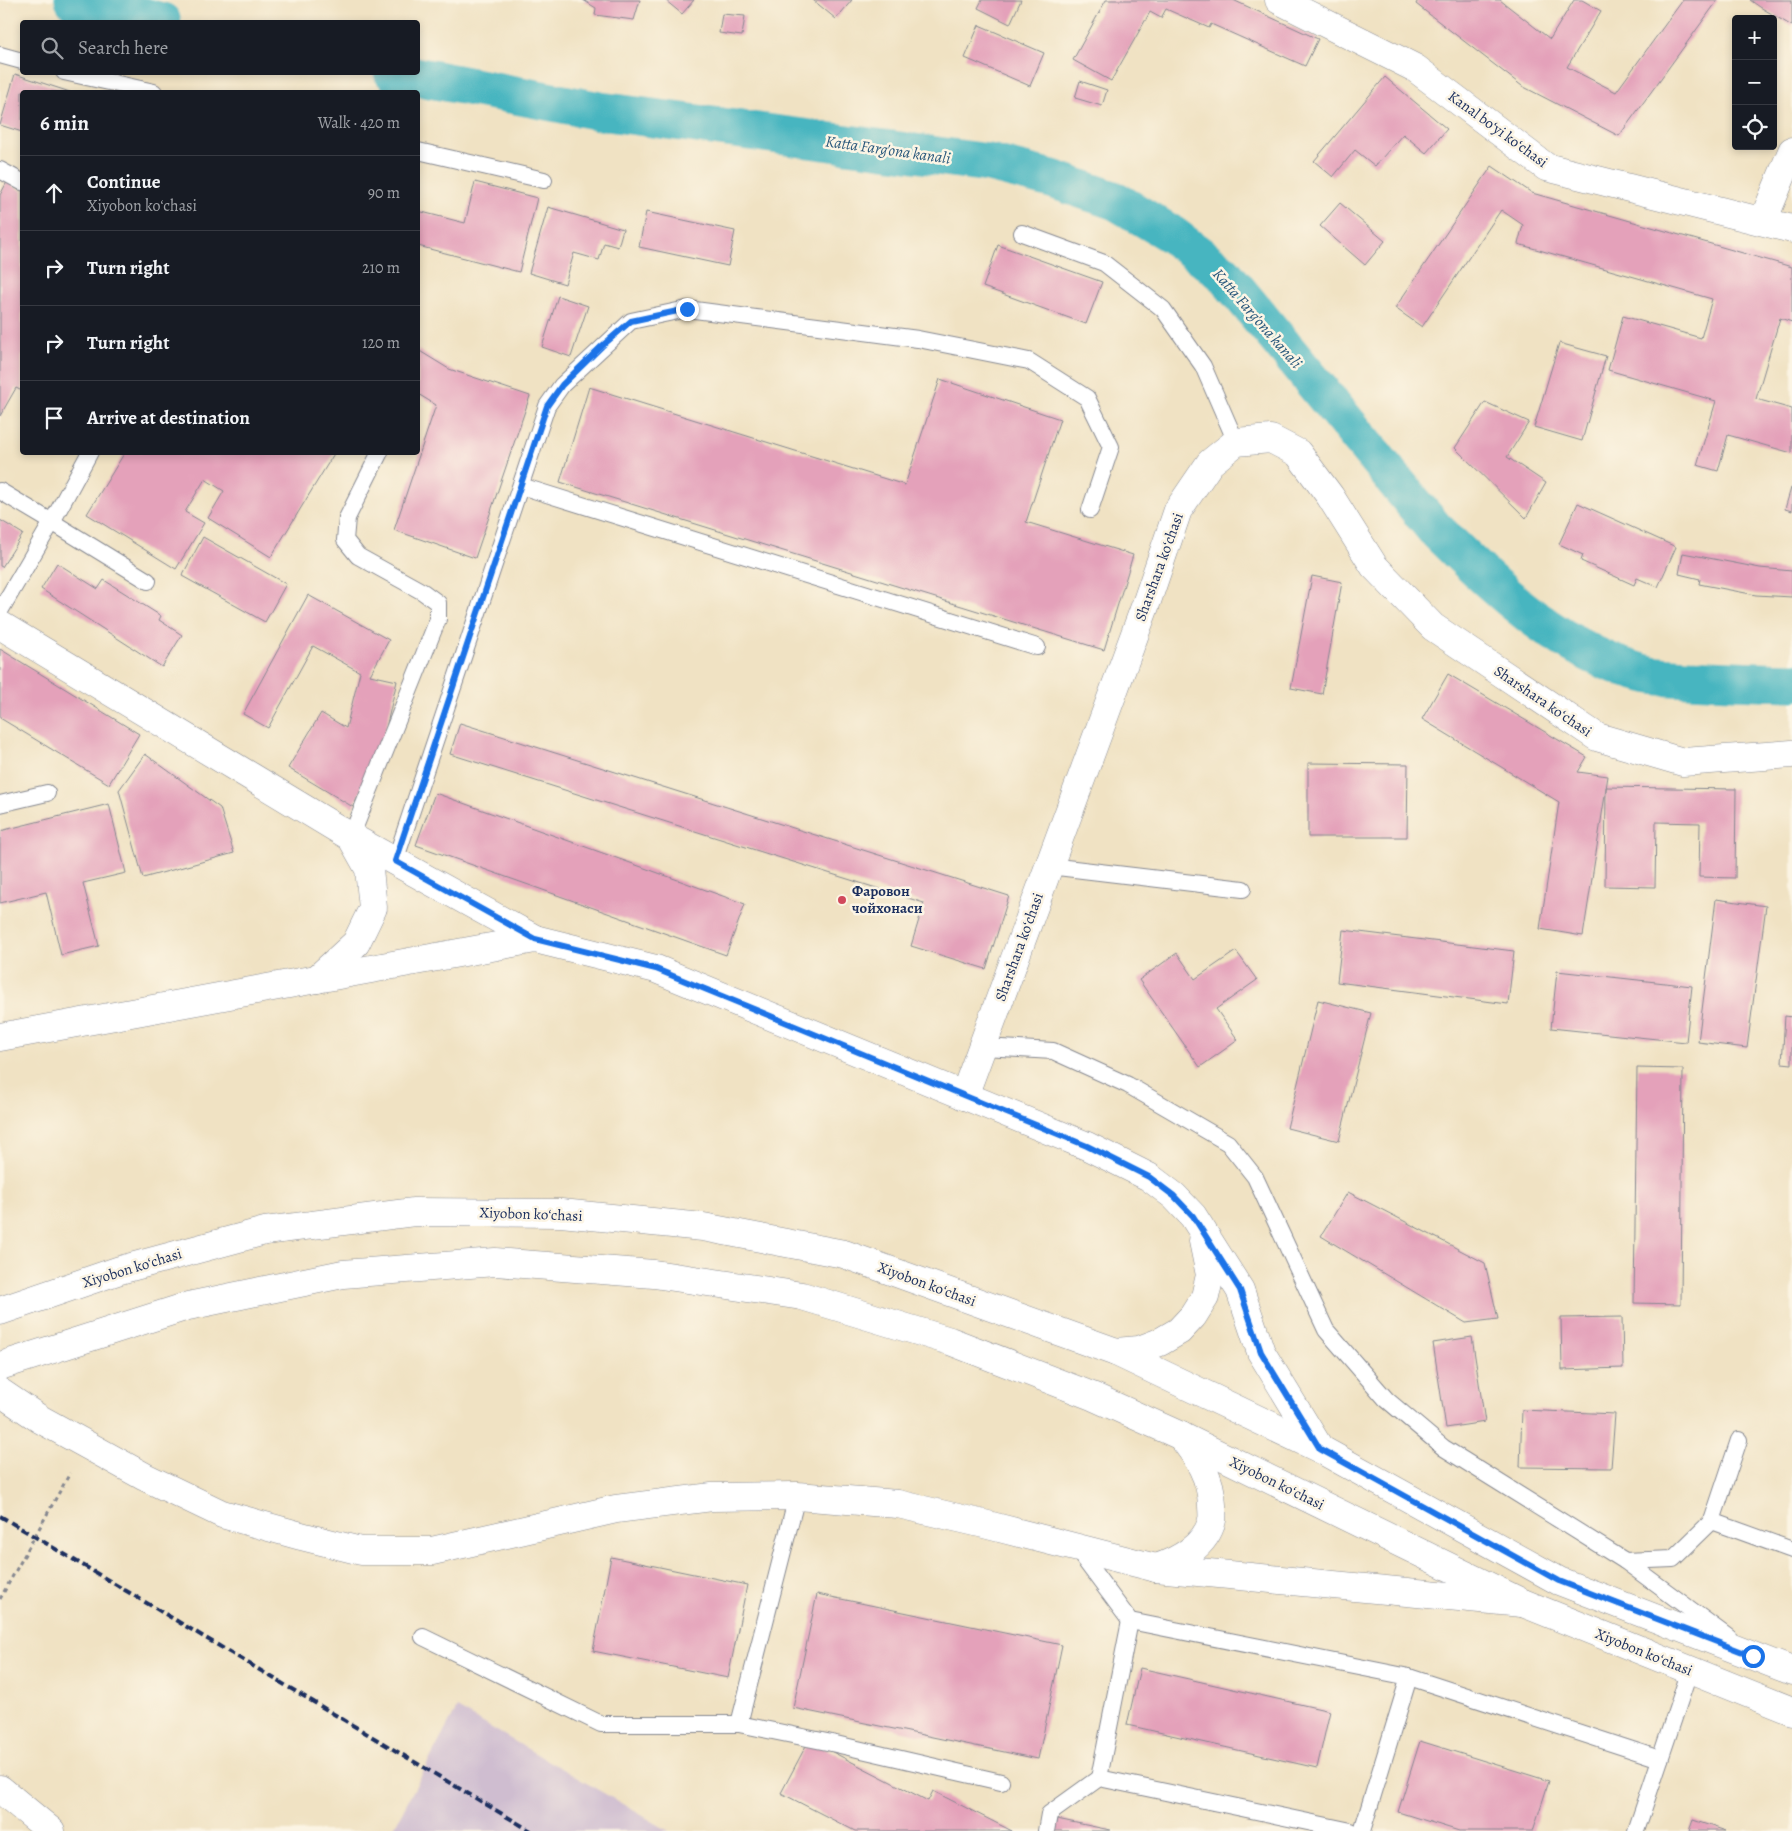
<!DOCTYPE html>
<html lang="en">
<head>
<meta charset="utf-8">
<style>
  :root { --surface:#171b24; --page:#242831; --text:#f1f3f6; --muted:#9ea1a6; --line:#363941 }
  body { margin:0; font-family:Alegreya,serif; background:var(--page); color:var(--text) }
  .controls { position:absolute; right:15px; top:15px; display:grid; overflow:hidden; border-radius:5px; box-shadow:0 2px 8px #0003 }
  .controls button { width:45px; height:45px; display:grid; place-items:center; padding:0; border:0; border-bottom:1px solid var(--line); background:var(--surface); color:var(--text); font:25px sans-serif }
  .stop { position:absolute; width:15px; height:15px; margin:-11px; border:4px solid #1a73e8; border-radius:50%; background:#fff }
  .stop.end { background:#1a73e8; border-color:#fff; box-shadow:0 1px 5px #0008 }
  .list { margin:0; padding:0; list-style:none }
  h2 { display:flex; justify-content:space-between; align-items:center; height:65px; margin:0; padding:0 20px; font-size:21px }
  h2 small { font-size:16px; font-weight:400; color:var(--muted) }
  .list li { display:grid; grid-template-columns:32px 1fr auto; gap:15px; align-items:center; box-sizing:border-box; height:75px; padding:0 20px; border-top:1px solid var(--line) }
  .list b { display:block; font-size:19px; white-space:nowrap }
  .list p { margin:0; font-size:16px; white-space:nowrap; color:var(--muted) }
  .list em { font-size:16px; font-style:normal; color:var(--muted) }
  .icon { flex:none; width:28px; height:28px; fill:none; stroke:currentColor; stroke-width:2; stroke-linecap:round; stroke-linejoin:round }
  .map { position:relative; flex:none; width:1792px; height:1831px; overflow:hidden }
  .search { position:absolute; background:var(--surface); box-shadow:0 2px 8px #0003; left:20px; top:20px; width:400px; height:55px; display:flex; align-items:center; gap:12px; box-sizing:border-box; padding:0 18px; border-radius:5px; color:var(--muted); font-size:19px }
  .panel { position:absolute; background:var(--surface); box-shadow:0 2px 8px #0003; left:20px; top:90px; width:400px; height:365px; border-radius:5px }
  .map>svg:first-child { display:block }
  .industrial { fill:#cfbdd0 }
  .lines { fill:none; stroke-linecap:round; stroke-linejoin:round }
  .canal { stroke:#46b5c0; stroke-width:39 }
  .building { fill:#e4a1ba }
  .service-casing { stroke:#868890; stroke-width:18 }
  .minor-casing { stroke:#868890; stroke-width:29 }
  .secondary-casing { stroke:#868890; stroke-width:29 }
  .primary-casing { stroke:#868890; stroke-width:29 }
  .path { stroke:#868890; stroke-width:3; stroke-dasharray:4 4; stroke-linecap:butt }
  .service { stroke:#fff; stroke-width:16 }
  .minor { stroke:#fff; stroke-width:28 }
  .secondary { stroke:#fff; stroke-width:28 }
  .primary { stroke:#fff; stroke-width:28 }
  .rail { stroke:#1b2f5e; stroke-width:4; stroke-dasharray:8 4; stroke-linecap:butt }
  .route { stroke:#1a73e8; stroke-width:6 }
  .poi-dot { fill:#d1495b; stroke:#fcf5e5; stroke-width:2 }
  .labels { text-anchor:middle; stroke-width:5; stroke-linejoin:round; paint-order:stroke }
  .street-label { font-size:15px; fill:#1b2f5e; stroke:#fcf5e5 }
  .poi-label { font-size:15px; font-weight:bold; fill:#1b2f5e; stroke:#fcf5e5; text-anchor:start }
  .water-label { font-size:16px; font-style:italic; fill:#28577b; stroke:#fcf5e5 }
</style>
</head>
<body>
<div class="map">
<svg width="1792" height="1831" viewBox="0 0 1792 1831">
  <rect width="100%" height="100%" fill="#fcf5e5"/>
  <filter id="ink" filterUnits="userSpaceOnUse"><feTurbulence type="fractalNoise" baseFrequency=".02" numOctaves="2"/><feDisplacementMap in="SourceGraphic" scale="10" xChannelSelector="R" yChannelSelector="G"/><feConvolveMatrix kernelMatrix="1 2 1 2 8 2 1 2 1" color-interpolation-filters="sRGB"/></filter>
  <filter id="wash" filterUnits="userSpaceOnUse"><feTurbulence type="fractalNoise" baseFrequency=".0096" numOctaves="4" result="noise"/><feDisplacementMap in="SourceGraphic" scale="20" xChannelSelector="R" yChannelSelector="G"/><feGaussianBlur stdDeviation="1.12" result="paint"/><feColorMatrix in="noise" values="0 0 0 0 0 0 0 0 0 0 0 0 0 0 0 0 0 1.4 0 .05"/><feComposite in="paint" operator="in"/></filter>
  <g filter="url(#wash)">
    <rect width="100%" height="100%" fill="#f0e2c3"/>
    <path class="industrial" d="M457,1708L669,1831H392Z"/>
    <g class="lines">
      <g class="canal">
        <path d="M74,0L162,22"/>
        <path d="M393,72L600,111L989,163L1052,179L1116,201L1171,234L1223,273L1434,528C1496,589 1564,656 1651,675C1664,677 1677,677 1689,678C1724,680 1758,681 1792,682"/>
      </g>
    </g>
    <g id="blocks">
      <g class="building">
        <path d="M583,0H640L634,20L595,15L596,8Z"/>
        <path d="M665,0H694L682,14Z"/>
        <path d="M813,0H852L836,19Z"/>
        <path d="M982,0H1021L1010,24L978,8Z"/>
        <path d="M1106,0H1233L1318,39L1305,66L1211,24L1209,28L1166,9L1161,18L1150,12L1111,81L1073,60Z"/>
        <path d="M1418,0H1500L1550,39L1574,0H1582L1601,11L1567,67L1616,92L1683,0H1718L1619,136L1522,86L1416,4Z"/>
        <path d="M1750,0H1792V26L1760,7Z"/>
        <path d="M722,14L745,16L742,36L719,33Z"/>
        <path d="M979,25L1044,53L1030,86L965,58Z"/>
        <path d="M15,74L70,92H22V132L0,125Z"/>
        <path d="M1385,77L1447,129L1426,153L1403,134L1375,166L1355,150L1333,177L1314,161Z"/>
        <path d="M1080,81L1107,90L1102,106L1075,98Z"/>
        <path d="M1492,166L1532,193L1792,267V322L1780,318L1756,399L1792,409V453L1728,435L1718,471L1697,465L1716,401L1608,370L1623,316L1701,338L1712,299L1518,244L1523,225L1501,210L1422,327L1395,308Z"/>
        <path d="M7,182L22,191V391L16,388L0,416V195Z"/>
        <path d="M475,182L537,198L519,272L418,246V211L465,223Z"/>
        <path d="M1340,203L1385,241L1365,265L1320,226Z"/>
        <path d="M548,207L623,229L618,247L604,243L599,260L574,253L565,284L529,273Z"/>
        <path d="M646,212L735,231L728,266L639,247Z"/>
        <path d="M998,245L1102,282L1086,324L983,287Z"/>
        <path d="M558,296L588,306L571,357L542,347Z"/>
        <path d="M1559,343L1606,356L1582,441L1534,427Z"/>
        <path d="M418,350L449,369L530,396L475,558L394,530L436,405L418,394Z"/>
        <path d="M940,379L1060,419L1026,522L1133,555L1104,650L560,482L589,387L905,485Z"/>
        <path d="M1485,402L1529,422L1507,457L1546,483L1526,518L1455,448Z"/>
        <path d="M125,452H335L271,557L208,518L224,491L205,479L185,512L204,523L176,569L87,514Z"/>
        <path d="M1791,488H1792V511L1785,509Z"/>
        <path d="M1578,503L1676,547L1658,587L1637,578L1634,585L1581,561L1583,555L1559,544Z"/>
        <path d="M0,520L23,534L2,567L0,566Z"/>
        <path d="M203,537L286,584L265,622L182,576Z"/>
        <path d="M1683,553L1760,568L1792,571V597L1756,595L1699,584L1700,579L1679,574Z"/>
        <path d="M57,563L98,589L104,580L161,616L159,620L182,635L162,667L41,589Z"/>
        <path d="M1312,576L1342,582L1322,694L1291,688Z"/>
        <path d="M308,595L389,640L370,675L397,681L381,749L353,807L288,768L321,713L346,728L360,672L313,646L268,728L243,714Z"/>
        <path d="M0,649L139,734L109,784L0,718Z"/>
        <path d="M1448,674L1587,757L1578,772L1608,776L1583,936L1540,929L1559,802L1422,719Z"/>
        <path d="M460,723L1009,896L986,969L911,946L924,903L450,754Z"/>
        <path d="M145,754L220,808L234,853L143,878L119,790Z"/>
        <path d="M1308,763L1408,764L1407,837H1308Z"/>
        <path d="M1606,787L1736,789L1735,878L1699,877L1700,823L1656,822L1655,887L1605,886Z"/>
        <path d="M435,793L745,904L726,955L416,845Z"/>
        <path d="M109,804L126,873L83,883L99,946L61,955L46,892L0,903V831Z"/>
        <path d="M1716,899L1766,906L1747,1048L1698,1042Z"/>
        <path d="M1343,930L1514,951L1508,1004L1337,982Z"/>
        <path d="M1236,951L1257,980L1216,1009L1238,1040L1200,1067L1139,980L1177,953L1195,979Z"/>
        <path d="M1557,971L1692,986L1686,1042L1551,1028Z"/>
        <path d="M1318,1000L1371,1013L1339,1141L1287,1128Z"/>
        <path d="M1785,1016L1792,1017V1064L1782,1063Z"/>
        <path d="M1637,1068L1683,1069L1681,1304L1634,1303Z"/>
        <path d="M1348,1192L1485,1263L1498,1319L1466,1323L1321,1236Z"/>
        <path d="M1622,1317L1623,1368L1562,1370L1561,1318Z"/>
        <path d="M1472,1337L1485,1422L1446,1428L1433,1343Z"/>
        <path d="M1522,1410L1615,1414L1611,1468L1520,1467Z"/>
        <path d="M611,1557L747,1585L728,1678L593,1651Z"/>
        <path d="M817,1594L1062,1645L1038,1759L793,1708Z"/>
        <path d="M1140,1668L1330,1711L1317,1768L1127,1725Z"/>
        <path d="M809,1740L928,1801L933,1791L1012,1831H855L781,1793Z"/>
        <path d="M1420,1741L1549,1781L1533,1831H1459L1398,1812Z"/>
        <path d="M1057,1819L1110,1830V1831H1054Z"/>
        <path d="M1693,1820L1726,1831H1689Z"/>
      </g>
    </g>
  </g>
  <g filter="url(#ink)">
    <use href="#blocks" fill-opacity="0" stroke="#868890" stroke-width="1"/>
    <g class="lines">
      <defs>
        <g id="service">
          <path d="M0,55L22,61"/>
          <path d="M64,72L154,92"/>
          <path d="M418,151L544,180"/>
          <path d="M0,170L22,182"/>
          <path d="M1022,233L1104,263L1163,309L1203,366L1236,442"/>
          <path d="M521,486L1037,647"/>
          <path d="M0,491L52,522L90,452"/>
          <path d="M0,611L52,522L148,581"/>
          <path d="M0,804L47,793"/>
          <path d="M351,837L438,619V603L423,592L358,556L345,540L347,518L380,452"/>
          <path d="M395,861L547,406L562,385L631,321L687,309L918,339L1029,361L1087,398L1111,447L1090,510"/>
          <path d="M1049,866L1243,889"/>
          <path d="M983,1047L1053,1051L1128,1085L1228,1143L1255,1177L1326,1330L1386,1399L1444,1448L1625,1561L1673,1559L1712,1521"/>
          <path d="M1739,1440L1712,1521L1792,1550"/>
          <path d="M1075,1547L1130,1621L1409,1677L1362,1831"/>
          <path d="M1625,1561L1729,1638"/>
          <path d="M1130,1621L1099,1778L1351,1831"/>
          <path d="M423,1637L601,1724H739L797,1496"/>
          <path d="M1409,1677L1660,1759"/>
          <path d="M739,1724L827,1742L1001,1782"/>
          <path d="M1046,1831L1049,1814L1099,1778"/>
          <path d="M1636,1831L1690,1670"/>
        </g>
        <g id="minor">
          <path d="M1279,0L1415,68L1546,167L1792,229"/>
          <path d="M1763,221L1792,151"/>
          <path d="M0,625L351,837L535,939"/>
          <path d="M317,979L356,943L373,908L369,869L351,837"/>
          <path d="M964,1096L1147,601L1178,510L1210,463L1236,442L1271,439L1298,453L1330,496L1374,566L1433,627L1597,737L1683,762L1792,754"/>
          <path d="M0,1789L51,1831"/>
        </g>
        <g id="secondary">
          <path d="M0,1037L535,939L656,969L1087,1146L1149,1177L1174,1196L1193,1216L1240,1290L1261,1352L1320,1449"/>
          <path d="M1116,1352L1139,1350L1160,1342L1179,1331L1193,1316L1205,1297L1210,1275L1203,1241"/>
          <path d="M0,1392L40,1419L145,1477L222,1514L301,1536L361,1551H432L616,1509L712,1497L797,1496L898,1504L984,1524L1156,1568L1522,1603"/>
          <path d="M1156,1568C1178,1561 1206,1546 1212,1520C1213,1516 1212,1509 1212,1505C1211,1477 1198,1457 1181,1436"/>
        </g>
        <g id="primary">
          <path d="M0,1311L120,1270L265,1231L414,1212L561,1213L703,1227L844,1254L1116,1352L1320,1449L1559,1581L1792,1671"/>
          <path d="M0,1366L188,1306L343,1274L495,1262L654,1274L802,1296L950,1341L1092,1396L1181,1436L1523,1603L1792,1711"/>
        </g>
      </defs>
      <use href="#service" class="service-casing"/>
      <use href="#minor" class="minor-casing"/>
      <use href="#secondary" class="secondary-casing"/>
      <use href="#primary" class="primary-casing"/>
      <path class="path" d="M0,1599L70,1473"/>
      <use href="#service" class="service"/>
      <use href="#minor" class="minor"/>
      <use href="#secondary" class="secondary"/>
      <use href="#primary" class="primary"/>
      <path class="rail" d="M0,1516L531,1831"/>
    </g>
  </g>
  <g class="lines" filter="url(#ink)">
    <path class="route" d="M687,309L631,321L602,346L562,385L547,406L395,861L535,939L656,969L1087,1146L1149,1177L1174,1196L1193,1216L1240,1290L1261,1352L1320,1449L1559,1581L1753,1656"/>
  </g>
  <circle class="poi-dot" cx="842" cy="900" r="5"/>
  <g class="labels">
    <g class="street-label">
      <text transform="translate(1498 129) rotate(36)" y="5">Kanal boʻyi koʻchasi</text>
      <text transform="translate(1159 567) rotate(-70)" y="5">Sharshara koʻchasi</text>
      <text transform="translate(1543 701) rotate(34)" y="5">Sharshara koʻchasi</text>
      <text transform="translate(1019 947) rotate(-70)" y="5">Sharshara koʻchasi</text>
      <text transform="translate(531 1214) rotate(2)" y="5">Xiyobon koʻchasi</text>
      <text transform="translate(132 1268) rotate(-17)" y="5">Xiyobon koʻchasi</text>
      <text transform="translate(927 1284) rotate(20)" y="5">Xiyobon koʻchasi</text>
      <text transform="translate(1277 1483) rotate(26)" y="5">Xiyobon koʻchasi</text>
      <text transform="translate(1644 1652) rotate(22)" y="5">Xiyobon koʻchasi</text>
    </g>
    <g class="poi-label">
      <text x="852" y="896">Фаровон<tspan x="852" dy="17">чойхонаси</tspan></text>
    </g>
    <g class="water-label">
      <text transform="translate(888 149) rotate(8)" y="6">Katta Farg'ona kanali</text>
      <text transform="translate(1258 318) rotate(49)" y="6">Katta Farg'ona kanali</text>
    </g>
  </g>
</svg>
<div class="controls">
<button>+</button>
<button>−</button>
<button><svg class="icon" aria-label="locate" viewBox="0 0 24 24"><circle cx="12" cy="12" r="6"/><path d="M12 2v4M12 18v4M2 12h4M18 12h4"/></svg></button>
</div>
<div class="stop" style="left:1753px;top:1656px"></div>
<div class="stop end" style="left:687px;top:309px"></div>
<div class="search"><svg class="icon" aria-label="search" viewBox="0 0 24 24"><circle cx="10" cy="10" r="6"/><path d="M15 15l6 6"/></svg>Search here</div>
<section class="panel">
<h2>6 min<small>Walk · 420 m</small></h2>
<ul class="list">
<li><svg class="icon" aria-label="ahead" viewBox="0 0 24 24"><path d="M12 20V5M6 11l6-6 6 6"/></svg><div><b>Continue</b><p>Xiyobon koʻchasi</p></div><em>90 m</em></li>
<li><svg class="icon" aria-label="right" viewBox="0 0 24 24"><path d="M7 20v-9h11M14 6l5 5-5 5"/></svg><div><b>Turn right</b></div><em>210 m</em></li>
<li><svg class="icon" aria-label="right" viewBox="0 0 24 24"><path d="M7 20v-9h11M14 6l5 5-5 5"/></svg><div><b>Turn right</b></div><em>120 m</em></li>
<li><svg class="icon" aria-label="arrive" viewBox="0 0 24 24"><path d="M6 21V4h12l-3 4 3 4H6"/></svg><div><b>Arrive at destination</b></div></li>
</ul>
</section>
</div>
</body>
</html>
